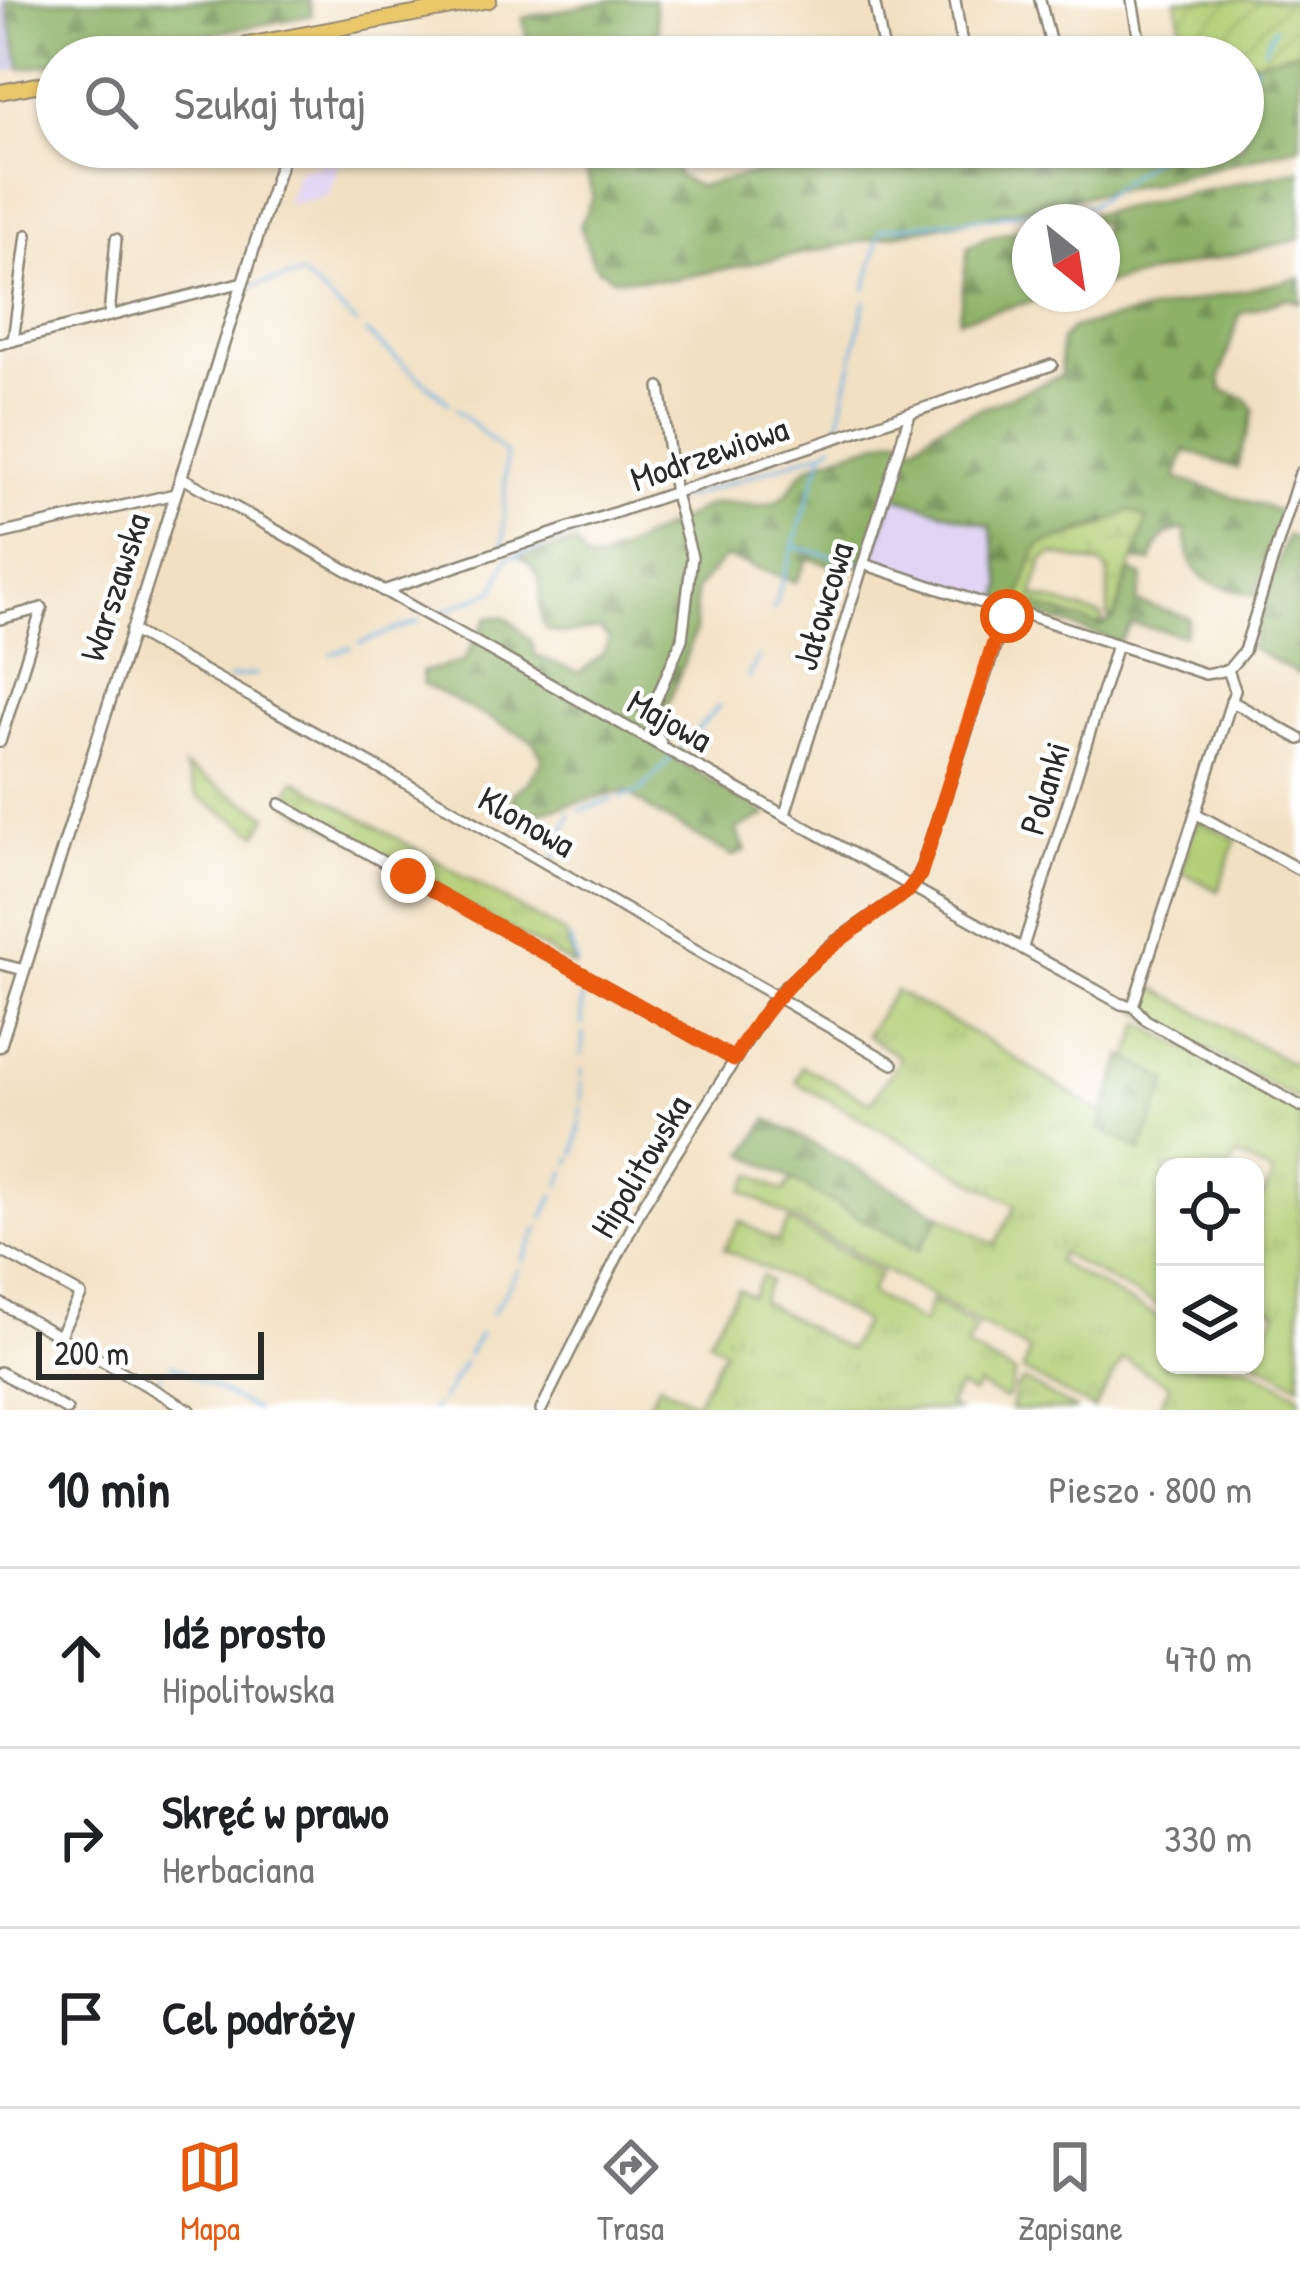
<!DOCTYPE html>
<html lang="pl">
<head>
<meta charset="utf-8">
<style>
  :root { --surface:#fff; --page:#f2f2f2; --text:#202124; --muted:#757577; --line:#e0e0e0; --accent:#ea580c }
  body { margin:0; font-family:"Patrick Hand",sans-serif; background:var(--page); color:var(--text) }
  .controls { position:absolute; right:36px; bottom:36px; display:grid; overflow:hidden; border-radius:24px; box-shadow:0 3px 9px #0004 }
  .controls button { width:108px; height:108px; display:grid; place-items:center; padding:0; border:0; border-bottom:3px solid var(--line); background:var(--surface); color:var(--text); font:60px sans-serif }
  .compass { position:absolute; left:1012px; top:204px; width:108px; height:108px; border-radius:50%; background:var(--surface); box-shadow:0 3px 9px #0004; rotate:150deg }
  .scale { position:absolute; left:36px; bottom:30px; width:228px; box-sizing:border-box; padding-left:12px; border:6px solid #2b2b2b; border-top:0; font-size:33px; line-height:42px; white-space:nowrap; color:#2b2b2b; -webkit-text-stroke:9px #fff; paint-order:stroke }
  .stop { position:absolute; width:36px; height:36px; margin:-27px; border:9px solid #ea580c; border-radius:50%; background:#fff }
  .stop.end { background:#ea580c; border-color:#fff; box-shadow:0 3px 12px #0008 }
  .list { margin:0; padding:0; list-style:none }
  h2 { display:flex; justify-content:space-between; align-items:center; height:156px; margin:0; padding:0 48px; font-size:51px }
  h2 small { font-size:39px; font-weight:400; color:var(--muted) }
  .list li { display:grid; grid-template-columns:78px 1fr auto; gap:36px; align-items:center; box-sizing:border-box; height:180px; padding:0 48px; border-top:3px solid var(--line) }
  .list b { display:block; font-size:45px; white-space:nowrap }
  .list p { margin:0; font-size:39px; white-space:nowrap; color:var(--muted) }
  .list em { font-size:39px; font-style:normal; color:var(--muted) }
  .icon { flex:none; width:66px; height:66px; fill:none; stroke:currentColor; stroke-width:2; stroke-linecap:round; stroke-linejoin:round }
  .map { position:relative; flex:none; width:1300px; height:1410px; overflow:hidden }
  .search { position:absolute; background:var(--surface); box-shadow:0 3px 9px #0004; left:36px; right:36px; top:36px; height:132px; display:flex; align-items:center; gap:30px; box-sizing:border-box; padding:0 42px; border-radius:66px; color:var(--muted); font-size:45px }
  .sheet { height:696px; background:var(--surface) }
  nav { display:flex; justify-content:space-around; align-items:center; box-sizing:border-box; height:168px; border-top:3px solid var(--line); background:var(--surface); font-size:33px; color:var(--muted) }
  nav a { display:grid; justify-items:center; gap:6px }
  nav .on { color:var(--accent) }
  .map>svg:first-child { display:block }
  .built { fill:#e1d4f4 }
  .industrial { fill:#c5c0db }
  .grass { fill:url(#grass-tufts); stroke:#6e7c50; stroke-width:3 }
  .forest { fill:url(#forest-firs); stroke:#5c6e48; stroke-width:3 }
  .wetland { fill:url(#wetland-marsh); stroke:#6e7c50; stroke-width:3 }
  .garden { fill:url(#garden-furrows); stroke:#6e7c50; stroke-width:3 }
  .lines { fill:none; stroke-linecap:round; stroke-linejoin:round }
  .stream { stroke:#6db6e5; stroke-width:3 }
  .minor-casing { stroke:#8e8676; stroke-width:14 }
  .tertiary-casing { stroke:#8e8676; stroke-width:15 }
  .primary-casing { stroke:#8e8676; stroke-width:18 }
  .minor { stroke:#fff; stroke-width:9 }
  .tertiary { stroke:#fff; stroke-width:10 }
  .primary { stroke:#eac769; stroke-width:14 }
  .route { stroke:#ea580c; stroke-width:15 }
  .labels { text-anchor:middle; stroke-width:9; stroke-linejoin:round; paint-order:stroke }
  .street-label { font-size:36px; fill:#2b2b2b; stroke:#fff }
</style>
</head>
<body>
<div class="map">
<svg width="1300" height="1410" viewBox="0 0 1300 1410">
  <defs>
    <pattern id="grass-tufts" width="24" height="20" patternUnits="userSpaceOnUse" patternTransform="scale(3)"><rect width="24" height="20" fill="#b2ce74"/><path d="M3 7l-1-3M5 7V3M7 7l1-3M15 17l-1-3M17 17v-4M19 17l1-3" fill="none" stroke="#99b165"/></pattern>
    <pattern id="forest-firs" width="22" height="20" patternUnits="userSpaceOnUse" patternTransform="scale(3)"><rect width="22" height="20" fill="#8db166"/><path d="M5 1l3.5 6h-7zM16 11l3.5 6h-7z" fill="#739054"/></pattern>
    <pattern id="wetland-marsh" width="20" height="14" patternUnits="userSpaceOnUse" patternTransform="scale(3)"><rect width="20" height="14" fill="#b2ce74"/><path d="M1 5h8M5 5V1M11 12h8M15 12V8" fill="none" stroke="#99b165"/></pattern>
    <pattern id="garden-furrows" width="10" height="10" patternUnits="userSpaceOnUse" patternTransform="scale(3)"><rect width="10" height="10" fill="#b2ce74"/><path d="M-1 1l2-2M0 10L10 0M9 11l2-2" fill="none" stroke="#99b165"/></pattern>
  </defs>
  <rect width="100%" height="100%" fill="#fff"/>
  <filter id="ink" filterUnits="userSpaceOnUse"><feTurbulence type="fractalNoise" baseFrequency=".00833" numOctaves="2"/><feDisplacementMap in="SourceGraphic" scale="24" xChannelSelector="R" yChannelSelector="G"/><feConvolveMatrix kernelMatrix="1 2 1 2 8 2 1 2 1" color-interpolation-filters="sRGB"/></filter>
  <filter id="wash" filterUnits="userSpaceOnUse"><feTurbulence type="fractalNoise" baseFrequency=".004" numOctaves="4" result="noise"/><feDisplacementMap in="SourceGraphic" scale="48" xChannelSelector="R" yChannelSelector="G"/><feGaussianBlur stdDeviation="2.7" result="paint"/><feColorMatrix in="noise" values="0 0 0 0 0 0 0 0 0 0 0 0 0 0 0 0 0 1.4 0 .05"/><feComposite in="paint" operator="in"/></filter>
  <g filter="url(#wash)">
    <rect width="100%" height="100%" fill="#f2e0c2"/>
    <g class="built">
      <path d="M339,161L329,195L286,205L298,170Z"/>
      <path d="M892,496L990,526L1002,585L999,602L871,562Z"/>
    </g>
    <path class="industrial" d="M0,0H6L21,69L0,73Z"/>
    <g class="grass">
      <path d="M184,767L268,815L258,834L198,797Z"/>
      <path d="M295,780L565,934L574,966L284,801Z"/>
      <path d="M1197,819L1236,840L1218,891L1181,871Z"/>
      <path d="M1146,983L1300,1068V1101L1146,1016L1139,1011Z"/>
      <path d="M895,991L986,1040L1104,1115L1100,1129L1150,1126L1168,1081L1129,1059L1141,1023L1300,1111V1385L1255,1360V1352L1277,1312L1255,1300V1195L1263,1196L1273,1174L1237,1156L1231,1167H1165V1310L1060,1253L1057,1262L1165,1321V1365H1245L1300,1395V1410H1157L1170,1385L1123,1359L1094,1409L1023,1371L1029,1351L743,1191L752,1174L784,1192L792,1179L918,1250L941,1215L995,1245L1016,1205L796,1082L802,1066L871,1102L901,1058L866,1035Z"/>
      <path d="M740,1221L777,1242L789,1221L880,1273L870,1293L923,1323L931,1301L976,1327L966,1347L1015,1374L1008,1397L1004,1399L978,1385L973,1394L959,1387L948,1405L956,1410H644L659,1384L696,1403L724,1350L708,1340L738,1289L752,1296L762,1276L770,1281L761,1301L848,1350L864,1322L792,1281L724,1249Z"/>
      <path d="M1023,1381L1028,1383L1077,1410H1011L1016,1388Z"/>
    </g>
    <g class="forest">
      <path d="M6,0H309L312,15L87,57H57V63L21,69Z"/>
      <path d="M611,0H654L662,57L529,53L523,18Z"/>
      <path d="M1300,50V146L1156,182L670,280L613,278L594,265L580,226L593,197L580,147H673L677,175L698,186L879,147H1243V64Z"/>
      <path d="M1300,170V239L1102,285V222H1056Z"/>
      <path d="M1030,228V294H1064L959,319L968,247L988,237Z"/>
      <path d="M1300,278V303L1287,298L1240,314L1220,378L1222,390L1246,399L1254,411L1237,468L1185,450L1176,478L1281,512L1256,596C1206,581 1190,585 1185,529C1162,533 1158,541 1151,562L1134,560L1147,519L1123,516L1042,544L1019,601L1101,626L1114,618L1131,571L1143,577L1137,602L1189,618L1184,635L1132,624L1119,642L999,602L1002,585L990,526L893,496L872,558L847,570L808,558L796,582L725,557L696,589L695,632L653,745L767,815L736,830L746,851L733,856L655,813L626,791L531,814L512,802L513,793L529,782L543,759L533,741L423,684L422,672L463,662L488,617H506L532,642L535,655L579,673L602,655L609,639L600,629L563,634L547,630C529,603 557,580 520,557L575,543L587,561H600L709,505C731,498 753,511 775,502C792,495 794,477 807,468C822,457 879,443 899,436L915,445L938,426L1061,376V340L1072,328Z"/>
      <path d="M1287,535L1300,543V675L1251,648Z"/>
      <path d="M1123,1056L1168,1081L1141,1151L1099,1128Z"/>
      <path d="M768,1119L941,1215L918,1250L746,1154Z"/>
    </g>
    <path class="wetland" d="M1130,510L1147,519L1114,618L1108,616V571L1101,565L1053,554L1043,560L1033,595L1102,616V622L1097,625L1019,601L1035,552L1042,544L1102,526Z"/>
    <path class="garden" d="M1176,0H1300V50L1243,64V57H1187Z"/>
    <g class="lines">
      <g class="stream">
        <path d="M1264,49L1275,27"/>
        <path d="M1243,89L1256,64"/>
        <path d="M251,286L302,275L357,324"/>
        <path d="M866,289L881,229L1090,206L1169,147"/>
        <path d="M366,332L449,403"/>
        <path d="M456,409L506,454L503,547"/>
        <path d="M837,432L865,301"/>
        <path d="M681,499L824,451L834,444"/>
        <path d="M795,547L860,563"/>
        <path d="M507,558L672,502"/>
        <path d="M773,610L824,451"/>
        <path d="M437,614L495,590L506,561"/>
        <path d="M360,643L419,621"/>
        <path d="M331,654L351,647"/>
        <path d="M748,677L759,656"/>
        <path d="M229,678L256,674"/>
        <path d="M679,750L719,706"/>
        <path d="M620,798L639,792L673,756"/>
        <path d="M579,811L612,800"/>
        <path d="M553,862L570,814"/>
        <path d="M570,939L577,964"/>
        <path d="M582,996V1025"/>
        <path d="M582,1055L583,1034"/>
        <path d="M581,1076L582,1070"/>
        <path d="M581,1083L582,1100"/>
        <path d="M581,1107V1116"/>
        <path d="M575,1153L581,1121"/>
        <path d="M570,1163L572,1158"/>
        <path d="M560,1185L566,1171"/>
        <path d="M543,1219L555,1194"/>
        <path d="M522,1262L539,1227"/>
        <path d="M492,1314L518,1270"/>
        <path d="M468,1355L480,1334"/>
        <path d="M171,1364L255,1410"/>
        <path d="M156,1381L162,1374"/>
        <path d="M442,1400L464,1362"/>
        <path d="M431,1410L437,1406"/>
      </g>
    </g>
  </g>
  <g filter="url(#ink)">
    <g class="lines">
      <defs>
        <g id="minor">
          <path d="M874,0L885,57"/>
          <path d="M955,0L964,57"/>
          <path d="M1040,0L1054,57"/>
          <path d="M1132,0L1142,57"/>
          <path d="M109,316L116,239"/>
          <path d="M13,341L27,235"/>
          <path d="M0,344L243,282"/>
          <path d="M660,387L675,494L692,557L682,639L653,707L655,732L661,743"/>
          <path d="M181,477L1121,1004L1133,1006"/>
          <path d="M0,534L175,494"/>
          <path d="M864,564L1000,609L1007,617"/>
          <path d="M383,591L1052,365"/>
          <path d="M0,619L42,608"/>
          <path d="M131,630L450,808L893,1064"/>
          <path d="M1231,701L1300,739"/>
          <path d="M0,742L42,608"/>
          <path d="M280,804L734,1059"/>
          <path d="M1195,813L1300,870"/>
          <path d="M785,814L910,414"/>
          <path d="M1023,947L1117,645"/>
          <path d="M0,964L24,970"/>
          <path d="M1133,1006L1235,690L1228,670"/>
          <path d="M1133,1006L1146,1020L1300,1106"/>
          <path d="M0,1250L81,1295L59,1336"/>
          <path d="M0,1303L190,1410"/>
          <path d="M0,1372L67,1410"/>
          <path d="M541,1410L642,1207L775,996L833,943L907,891L919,875L1004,620L1019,612L1205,674L1228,670L1244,651L1300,473"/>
        </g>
        <g id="tertiary">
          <path d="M314,57L316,32"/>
          <path d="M0,1046L286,147"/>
        </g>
        <g id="primary">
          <path d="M182,57L489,0"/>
          <path d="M0,92L57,81"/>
        </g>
      </defs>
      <use href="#minor" class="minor-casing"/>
      <use href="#tertiary" class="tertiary-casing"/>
      <use href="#primary" class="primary-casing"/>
      <use href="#minor" class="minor"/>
      <use href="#tertiary" class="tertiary"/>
      <use href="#primary" class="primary"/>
    </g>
  </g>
  <g class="lines" filter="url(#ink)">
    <path class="route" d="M408,876L734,1059C784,973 830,947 908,891L920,875L999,627L1007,616"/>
  </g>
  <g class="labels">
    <g class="street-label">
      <text transform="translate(709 453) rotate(-19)" y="13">Modrzewiowa</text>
      <text transform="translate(114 587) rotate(-72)" y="13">Warszawska</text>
      <text transform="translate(822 606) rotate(-73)" y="13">Jałowcowa</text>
      <text transform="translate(670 720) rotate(29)" y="13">Majowa</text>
      <text transform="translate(1044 788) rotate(-73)" y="13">Polanki</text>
      <text transform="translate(527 821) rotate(30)" y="13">Klonowa</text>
      <text transform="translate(640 1166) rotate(-59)" y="13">Hipolitowska</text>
    </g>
  </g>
</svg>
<div class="controls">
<button><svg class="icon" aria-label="locate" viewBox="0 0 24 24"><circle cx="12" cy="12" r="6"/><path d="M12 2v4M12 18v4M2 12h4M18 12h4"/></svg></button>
<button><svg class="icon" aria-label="layers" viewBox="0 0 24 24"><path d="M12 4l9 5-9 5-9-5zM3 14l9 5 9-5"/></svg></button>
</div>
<svg class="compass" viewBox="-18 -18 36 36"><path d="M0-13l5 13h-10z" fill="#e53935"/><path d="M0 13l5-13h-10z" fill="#757577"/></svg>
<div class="scale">200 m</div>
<div class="stop" style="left:1007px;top:616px"></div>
<div class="stop end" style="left:408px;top:876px"></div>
<div class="search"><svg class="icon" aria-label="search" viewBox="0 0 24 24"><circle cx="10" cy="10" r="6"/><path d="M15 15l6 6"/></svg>Szukaj tutaj</div>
</div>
<section class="sheet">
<h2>10 min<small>Pieszo · 800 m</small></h2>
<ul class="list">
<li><svg class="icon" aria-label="ahead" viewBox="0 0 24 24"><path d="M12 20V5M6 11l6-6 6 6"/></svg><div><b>Idź prosto</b><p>Hipolitowska</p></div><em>470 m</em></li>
<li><svg class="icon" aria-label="right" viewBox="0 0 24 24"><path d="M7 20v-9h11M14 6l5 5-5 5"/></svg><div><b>Skręć w prawo</b><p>Herbaciana</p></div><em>330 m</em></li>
<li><svg class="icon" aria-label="arrive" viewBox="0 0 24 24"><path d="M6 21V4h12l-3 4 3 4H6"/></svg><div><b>Cel podróży</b></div></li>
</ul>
</section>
<nav>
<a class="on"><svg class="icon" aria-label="map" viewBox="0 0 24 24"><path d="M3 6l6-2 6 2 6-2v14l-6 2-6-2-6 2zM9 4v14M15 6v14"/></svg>Mapa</a>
<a><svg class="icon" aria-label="directions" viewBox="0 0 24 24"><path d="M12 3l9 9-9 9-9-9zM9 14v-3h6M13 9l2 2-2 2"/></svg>Trasa</a>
<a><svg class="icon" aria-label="saved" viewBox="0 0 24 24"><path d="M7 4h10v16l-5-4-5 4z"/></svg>Zapisane</a>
</nav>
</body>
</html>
